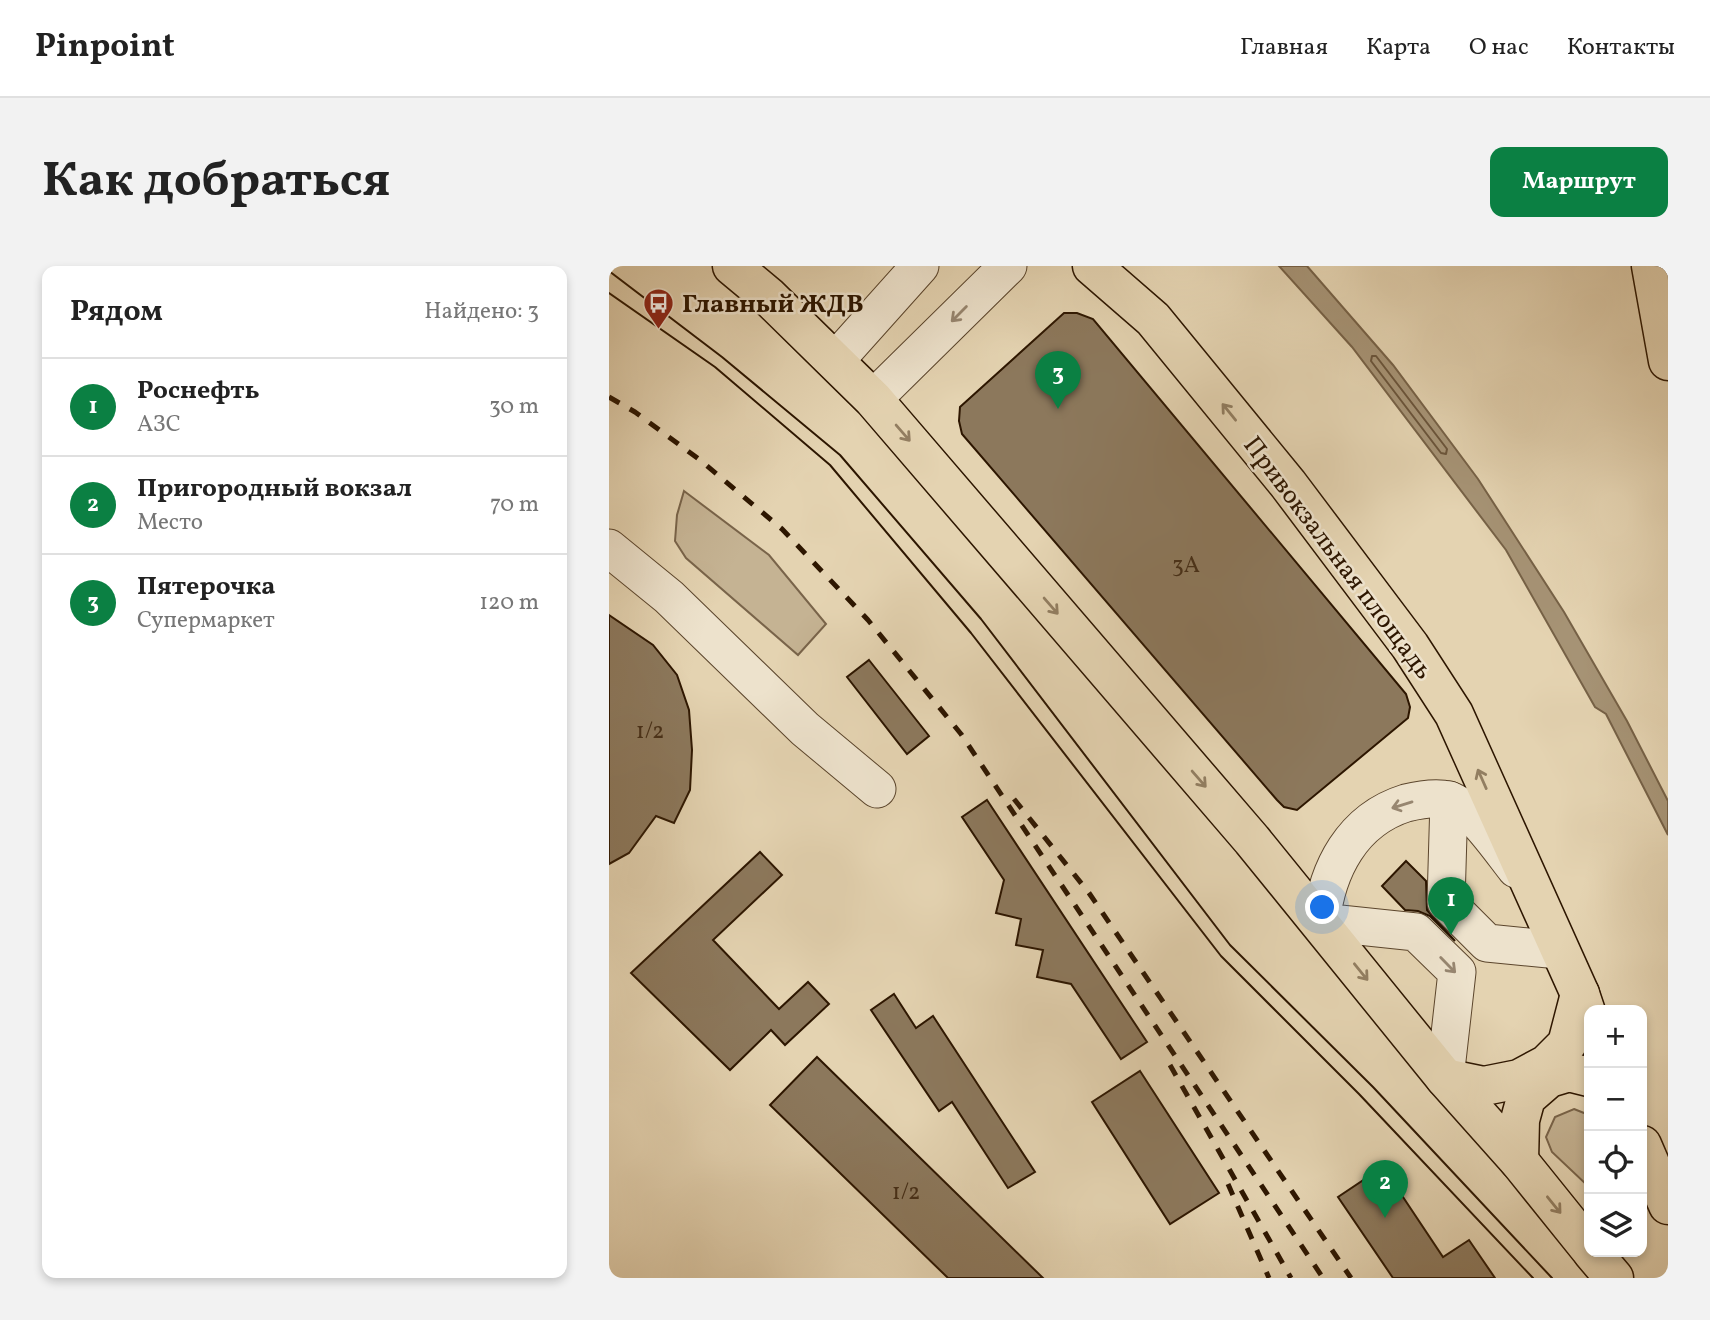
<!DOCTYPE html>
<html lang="ru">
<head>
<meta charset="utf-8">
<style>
  :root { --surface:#fff; --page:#f2f2f2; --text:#222; --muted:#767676; --line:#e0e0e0; --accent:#0b8043 }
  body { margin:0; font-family:Vollkorn,serif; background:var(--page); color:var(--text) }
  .controls { position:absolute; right:21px; bottom:21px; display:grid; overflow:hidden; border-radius:14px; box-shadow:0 4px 10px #0003 }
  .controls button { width:63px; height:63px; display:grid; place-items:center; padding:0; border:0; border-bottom:2px solid var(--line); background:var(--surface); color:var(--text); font:35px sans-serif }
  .you { position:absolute; left:714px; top:642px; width:24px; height:24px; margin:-18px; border:5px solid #fff; border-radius:50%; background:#1a73e8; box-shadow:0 0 0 10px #1a73e833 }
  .badge { display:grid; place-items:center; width:46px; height:46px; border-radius:50%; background:var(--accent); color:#fff; font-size:23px; font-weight:700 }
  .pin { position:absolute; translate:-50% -58px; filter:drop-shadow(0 2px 4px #0008) }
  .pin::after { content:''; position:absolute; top:37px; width:24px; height:21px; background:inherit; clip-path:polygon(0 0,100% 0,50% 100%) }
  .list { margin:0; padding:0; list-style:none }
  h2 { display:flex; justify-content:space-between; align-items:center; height:91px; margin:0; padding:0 28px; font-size:30px }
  h2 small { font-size:23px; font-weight:400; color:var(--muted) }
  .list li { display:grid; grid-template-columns:46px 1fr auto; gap:21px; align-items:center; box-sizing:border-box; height:98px; padding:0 28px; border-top:2px solid var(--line) }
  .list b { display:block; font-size:26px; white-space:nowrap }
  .list p { margin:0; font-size:23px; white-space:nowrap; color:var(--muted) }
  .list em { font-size:23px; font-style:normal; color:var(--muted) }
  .icon { flex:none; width:38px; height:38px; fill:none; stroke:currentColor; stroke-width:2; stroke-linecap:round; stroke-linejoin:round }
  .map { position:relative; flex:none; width:1059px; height:1012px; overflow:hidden; border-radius:14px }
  header { display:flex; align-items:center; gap:42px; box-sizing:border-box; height:98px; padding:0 35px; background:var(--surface); border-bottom:2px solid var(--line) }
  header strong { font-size:33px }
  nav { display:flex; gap:38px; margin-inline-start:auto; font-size:24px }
  .intro { display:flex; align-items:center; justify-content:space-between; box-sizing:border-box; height:168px; padding:0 42px }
  h1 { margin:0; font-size:49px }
  .button { padding:18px 32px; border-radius:14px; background:var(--accent); color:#fff; font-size:24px; font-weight:700 }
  main { display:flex; gap:42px; padding:0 42px }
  aside { flex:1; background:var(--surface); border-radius:14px; box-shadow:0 4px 10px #0003 }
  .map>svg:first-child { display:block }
  .green { fill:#c5b393; stroke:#79644a; stroke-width:2 }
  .water { fill:#a69375; stroke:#766146; stroke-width:2 }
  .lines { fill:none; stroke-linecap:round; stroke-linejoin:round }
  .shore { stroke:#6a543a; stroke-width:2 }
  .building { fill:#8c785c; stroke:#2d1600; stroke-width:2 }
  .minor-casing { stroke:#5b452c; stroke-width:39 }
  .major-casing { stroke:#2d1600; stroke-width:41 }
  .minor { stroke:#ede2cc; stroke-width:37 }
  .major { stroke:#e4d3b1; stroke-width:38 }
  .tram { stroke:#2d1600; stroke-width:2 }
  .rail { stroke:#2d1600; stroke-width:5; stroke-dasharray:12 12; stroke-linecap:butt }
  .oneway { stroke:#978670 }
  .oneway2 { stroke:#927e61 }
  .labels { text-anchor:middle; stroke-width:5; stroke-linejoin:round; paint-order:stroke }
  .number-label { font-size:23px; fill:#452e17 }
  .poi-label { font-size:26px; font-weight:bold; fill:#2d1600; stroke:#ede2cc; text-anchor:start }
  .street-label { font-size:26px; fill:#2d1600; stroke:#ede2cc }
</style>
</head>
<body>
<header>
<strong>Pinpoint</strong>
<nav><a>Главная</a><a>Карта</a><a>О нас</a><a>Контакты</a></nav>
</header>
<div class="intro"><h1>Как добраться</h1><a class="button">Маршрут</a></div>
<main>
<aside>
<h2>Рядом<small>Найдено: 3</small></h2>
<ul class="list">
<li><span class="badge">1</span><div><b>Роснефть</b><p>АЗС</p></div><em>30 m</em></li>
<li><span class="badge">2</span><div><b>Пригородный вокзал</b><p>Место</p></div><em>70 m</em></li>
<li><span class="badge">3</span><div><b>Пятерочка</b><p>Супермаркет</p></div><em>120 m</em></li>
</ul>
</aside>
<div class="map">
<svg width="1059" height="1012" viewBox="0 0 1059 1012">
  <rect width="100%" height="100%" fill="#e4d3b1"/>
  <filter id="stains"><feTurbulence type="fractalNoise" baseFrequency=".00286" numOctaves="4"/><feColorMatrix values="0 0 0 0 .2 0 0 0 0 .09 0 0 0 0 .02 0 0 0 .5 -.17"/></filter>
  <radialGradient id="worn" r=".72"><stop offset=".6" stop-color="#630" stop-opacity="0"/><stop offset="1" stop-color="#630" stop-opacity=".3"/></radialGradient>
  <g class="green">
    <path d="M75,225L160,289L217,358L189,389L77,292L66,275L68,249Z"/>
    <path d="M965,843L980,849V921L943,886L937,871L946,851Z"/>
  </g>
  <path class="water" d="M670,0H698L784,99L869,213L955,346L1018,455L1059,535V569L997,448L986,441L897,284L743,81Z"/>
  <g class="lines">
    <path class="shore" d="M763,90H767L838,183L837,188L832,187L762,95Z"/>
  </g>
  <g class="building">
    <path d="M455,47H468L484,53L797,428L801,441L799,452L688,544L675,541L668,534L353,168L350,155L351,141Z"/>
    <path d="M0,349L44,379L68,409L80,444L83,484L81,524L65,557L47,550L20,587L0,598Z"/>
    <path d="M260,394L320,470L298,488L238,411Z"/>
    <path d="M378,534L538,776L512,793L462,718L428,711L434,684L407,679L412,653L387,647L395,614L353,551Z"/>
    <path d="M151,586L173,609L104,674L170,743L199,716L220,738L176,779L162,764L121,804L22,707Z"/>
    <path d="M797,595L817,615L818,644L846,675L821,650L809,645L796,644L773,620Z"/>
    <path d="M285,728L307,762L324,750L426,906L399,922L343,836L330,845L262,744Z"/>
    <path d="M208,791L301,882L434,1012H339L161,839Z"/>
    <path d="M531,805L610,927L561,958L483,836Z"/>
    <path d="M774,901L834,991L860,974L886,1012H784L729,931Z"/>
  </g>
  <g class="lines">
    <defs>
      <g id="minor">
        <path d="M226,95L311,0"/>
        <path d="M264,133L399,0"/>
        <path d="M0,282L60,331L196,463L268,523"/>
        <path d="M840,534L837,636L878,677L950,684"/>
        <path d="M836,812L848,706L807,666L712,656C718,603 743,554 797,537C809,534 827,531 840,534C864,542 891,583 907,603"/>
      </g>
      <g id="major">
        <path d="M123,0L159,30L264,133L643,574L836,812L910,895L980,982"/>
        <path d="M483,0L544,53L679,218L801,380L845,448L971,728L980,755"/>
        <path d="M1042,0L1059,95"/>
        <path d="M836,812L875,820L910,813L938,798L958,778L971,728"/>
        <path d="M1033,879L1059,939"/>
        <path d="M910,895L911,854L917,832L940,812L960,806L980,811"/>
        <path d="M983,986L1005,1012"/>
      </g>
    </defs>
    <use href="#minor" class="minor-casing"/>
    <use href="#major" class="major-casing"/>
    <use href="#minor" class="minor"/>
    <use href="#major" class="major"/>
    <g class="tram">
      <path d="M0,5L113,91L231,189L372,353L621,679L764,821L943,1012"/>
      <path d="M0,27L106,101L221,199L362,367L612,690L750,828L924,1012"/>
    </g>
    <g class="rail">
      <path d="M0,131L26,146L91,194L173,263L259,354L352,468L714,1012"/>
      <path d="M405,533L480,627L742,1012"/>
      <path d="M561,799L682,1012"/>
      <path d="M619,918L660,1012"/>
    </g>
  </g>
  <defs><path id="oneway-shaft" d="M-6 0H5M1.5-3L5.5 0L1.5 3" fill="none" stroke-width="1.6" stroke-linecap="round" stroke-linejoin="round" transform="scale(1.75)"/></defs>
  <g class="oneway">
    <use href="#oneway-shaft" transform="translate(350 48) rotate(135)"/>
    <use href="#oneway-shaft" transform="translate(793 539) rotate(163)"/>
    <use href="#oneway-shaft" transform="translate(839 699) rotate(46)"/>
  </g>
  <g class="oneway2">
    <use href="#oneway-shaft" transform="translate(620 146) rotate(-129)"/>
    <use href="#oneway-shaft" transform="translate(294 167) rotate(49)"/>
    <use href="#oneway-shaft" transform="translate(442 340) rotate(49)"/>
    <use href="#oneway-shaft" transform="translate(590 513) rotate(49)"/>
    <use href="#oneway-shaft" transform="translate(873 513) rotate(-114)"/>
    <use href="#oneway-shaft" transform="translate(752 706) rotate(51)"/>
    <use href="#oneway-shaft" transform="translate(945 939) rotate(51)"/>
  </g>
  <defs>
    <symbol id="bus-pin" viewBox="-11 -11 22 30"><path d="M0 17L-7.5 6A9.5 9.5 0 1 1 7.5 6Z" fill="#8f2418" stroke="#ede2cc"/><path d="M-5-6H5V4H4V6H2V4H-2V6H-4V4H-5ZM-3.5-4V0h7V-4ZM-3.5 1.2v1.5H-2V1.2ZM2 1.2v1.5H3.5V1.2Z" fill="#fff"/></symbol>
  </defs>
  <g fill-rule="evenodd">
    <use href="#bus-pin" x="32" y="20" width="35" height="47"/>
  </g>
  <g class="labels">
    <g class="number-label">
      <text x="577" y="306">3А</text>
      <text x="41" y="472">1/2</text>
      <text x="297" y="933">1/2</text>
    </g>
    <g class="poi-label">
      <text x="73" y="46">Главный ЖДВ</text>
    </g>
    <g class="street-label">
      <text transform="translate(730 291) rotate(53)" y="9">Привокзальная площадь</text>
    </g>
  </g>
  <rect width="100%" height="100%" filter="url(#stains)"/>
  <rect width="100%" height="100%" fill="url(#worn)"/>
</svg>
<div class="controls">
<button>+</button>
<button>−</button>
<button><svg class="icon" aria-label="locate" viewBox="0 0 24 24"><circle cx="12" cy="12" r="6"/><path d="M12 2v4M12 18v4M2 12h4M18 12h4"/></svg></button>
<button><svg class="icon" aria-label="layers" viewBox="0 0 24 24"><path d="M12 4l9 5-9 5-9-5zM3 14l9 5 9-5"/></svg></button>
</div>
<div class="you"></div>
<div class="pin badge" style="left:842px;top:669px">1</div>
<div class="pin badge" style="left:776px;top:952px">2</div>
<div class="pin badge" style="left:449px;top:143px">3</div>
</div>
</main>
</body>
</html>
